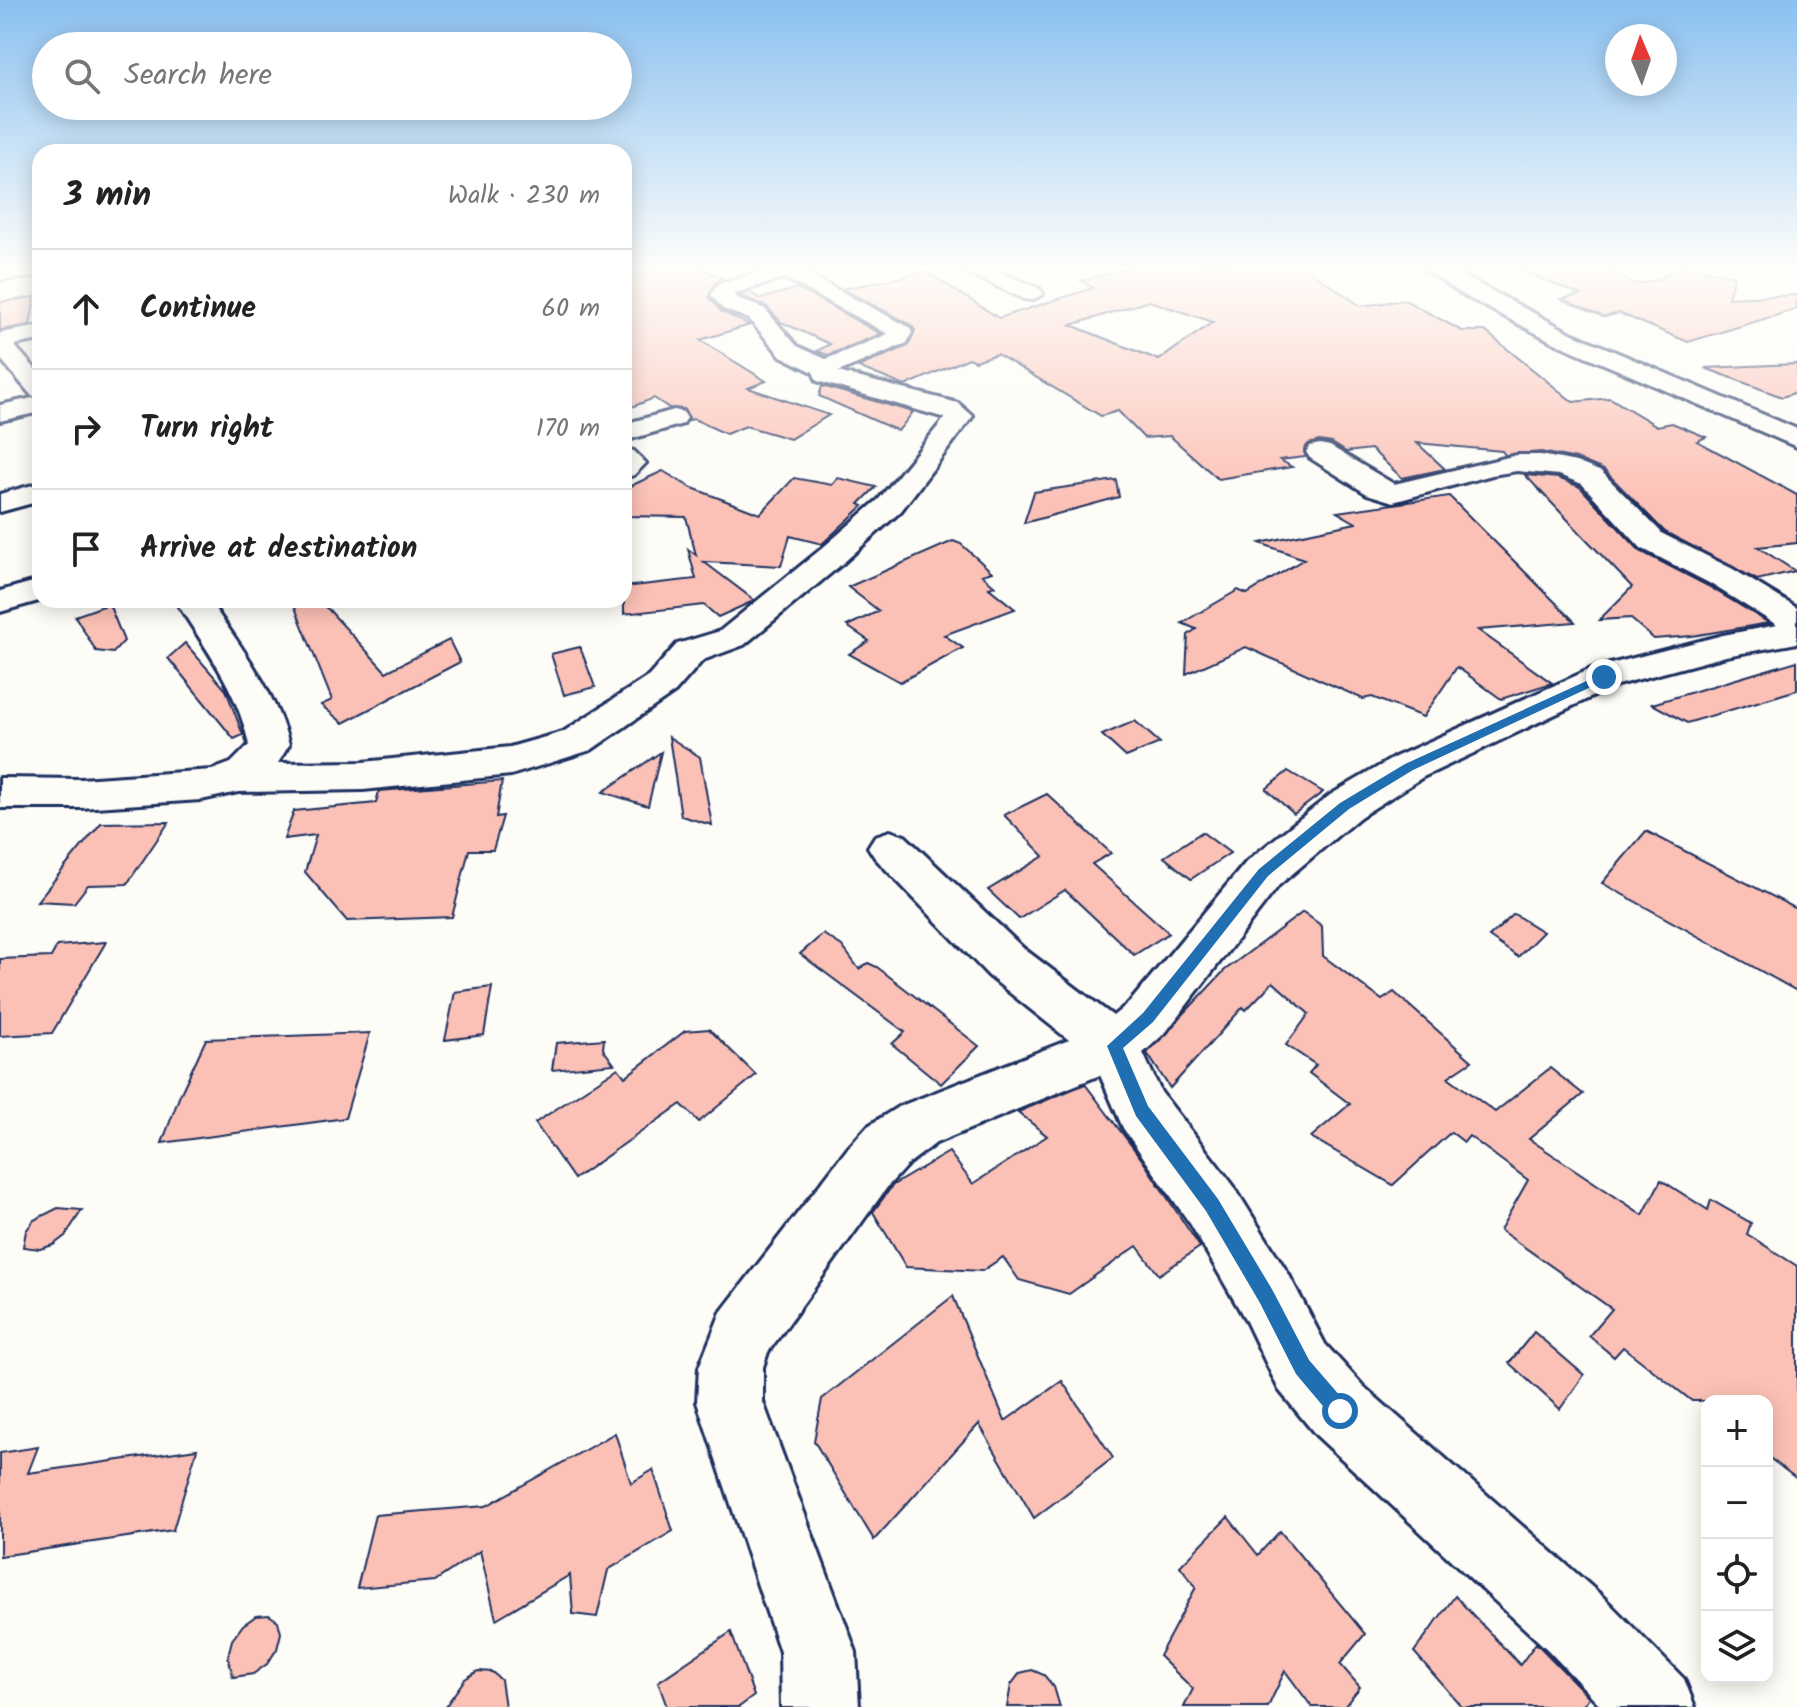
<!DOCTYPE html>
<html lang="en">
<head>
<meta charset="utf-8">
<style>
  :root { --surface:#fff; --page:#f6f6f6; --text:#222; --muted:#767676; --line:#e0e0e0 }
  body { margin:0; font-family:Kalam,sans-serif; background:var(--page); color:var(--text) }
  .controls { position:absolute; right:24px; bottom:24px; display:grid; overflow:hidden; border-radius:16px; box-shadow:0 4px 20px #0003 }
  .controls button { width:72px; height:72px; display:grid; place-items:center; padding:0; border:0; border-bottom:2px solid var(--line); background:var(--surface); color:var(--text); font:40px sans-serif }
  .compass { position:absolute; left:1605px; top:24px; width:72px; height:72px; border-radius:50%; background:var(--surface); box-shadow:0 4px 20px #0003; rotate:358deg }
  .stop { position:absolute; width:24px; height:24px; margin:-18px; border:6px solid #1f6fb2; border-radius:50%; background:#fff }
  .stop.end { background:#1f6fb2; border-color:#fff; box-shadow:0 2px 8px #0008 }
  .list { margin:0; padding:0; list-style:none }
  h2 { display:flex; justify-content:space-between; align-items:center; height:104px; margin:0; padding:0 32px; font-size:34px }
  h2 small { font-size:26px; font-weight:400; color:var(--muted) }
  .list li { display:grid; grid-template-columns:52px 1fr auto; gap:24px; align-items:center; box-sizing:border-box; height:120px; padding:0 32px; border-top:2px solid var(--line) }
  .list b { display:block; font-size:30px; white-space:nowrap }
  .list em { font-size:26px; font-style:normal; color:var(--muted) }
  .icon { flex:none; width:44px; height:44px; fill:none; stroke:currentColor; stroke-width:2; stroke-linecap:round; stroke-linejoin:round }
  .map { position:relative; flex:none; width:1797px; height:1707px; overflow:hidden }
  .search { position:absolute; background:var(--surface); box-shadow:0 4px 20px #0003; left:32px; top:32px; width:600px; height:88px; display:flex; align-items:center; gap:20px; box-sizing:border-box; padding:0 28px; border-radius:44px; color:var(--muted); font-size:30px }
  .panel { position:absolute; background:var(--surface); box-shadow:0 4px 20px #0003; left:32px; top:144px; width:600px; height:464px; border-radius:24px }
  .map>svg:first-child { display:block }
  .building { fill:#fcc1b6; stroke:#1b2f5e; stroke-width:2; fill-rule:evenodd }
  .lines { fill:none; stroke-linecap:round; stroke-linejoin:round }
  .minor-casing { stroke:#1b2f5e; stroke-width:6 }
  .highway-casing { stroke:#1b2f5e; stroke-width:6 }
  .minor { fill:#fdfcf7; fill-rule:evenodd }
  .highway { fill:#fdfcf7; fill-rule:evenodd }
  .route { fill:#1f6fb2 }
</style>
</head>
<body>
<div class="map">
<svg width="1797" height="1707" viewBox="0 0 1797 1707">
  <rect width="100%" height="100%" fill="#fdfcf7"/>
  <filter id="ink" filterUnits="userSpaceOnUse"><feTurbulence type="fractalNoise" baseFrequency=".0125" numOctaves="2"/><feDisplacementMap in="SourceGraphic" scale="16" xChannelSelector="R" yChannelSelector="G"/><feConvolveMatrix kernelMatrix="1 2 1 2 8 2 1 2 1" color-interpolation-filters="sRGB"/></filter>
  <g filter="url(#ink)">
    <g class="building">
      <path d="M624,265H695L724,279L715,282L709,297L722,312L750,325L700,340L766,381L748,388L829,415L790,439L746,426L726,434L694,419L689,420L684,409L669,408L654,398L624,410Z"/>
      <path d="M1141,265H1301L1361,306L1405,300L1462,331H1485L1573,402L1610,398L1657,426L1672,423L1706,437L1697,441L1797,495V543L1758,547L1795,571L1757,580L1665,532L1604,470L1577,459L1541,452L1505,455L1502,451L1417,443L1445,469L1402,478L1371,449L1346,452L1332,443L1319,441L1308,444L1304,450L1306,457L1280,460L1292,467L1218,479L1170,436L1144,438L1118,411L1101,416L997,354L975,361L969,358L905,386L858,367L908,346L915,330L910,324L842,289L926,272L999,318L1093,288L1081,281ZM1149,301L1213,322L1159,360L1071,325Z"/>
      <path d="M1508,265H1595L1636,284L1657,280L1684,265L1734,276L1728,298L1797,295V309L1688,342L1619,313L1604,317L1561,299L1581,295Z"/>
      <path d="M797,288L881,334L828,355L817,351L830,344L781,322L766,306L739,295L749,292L761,299Z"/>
      <path d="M35,297L30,325L0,330V302Z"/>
      <path d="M1797,364V392L1782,397L1705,368Z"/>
      <path d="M822,386L913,412L898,431L819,396Z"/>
      <path d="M663,471L690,487L760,514L794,478L832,485L838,478L876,487L859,504L863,506L822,544L790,536L781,566L704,562L754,600L749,603L718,617L704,605L624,614V587L696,579L688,549L696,555L686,517L624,516V489Z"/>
      <path d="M1525,475L1558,478L1580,487L1640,551L1708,586L1769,623L1692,636L1654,639L1630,618L1599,620L1632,587Z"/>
      <path d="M1116,480L1119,497L1024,523L1034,492Z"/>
      <path d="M1449,496L1575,622L1478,630L1552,683L1501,699L1457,667L1423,717L1372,697L1363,699L1246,647L1186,674L1188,635L1196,629L1182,623L1238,590L1247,594L1304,559L1260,543L1356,523L1337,512Z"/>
      <path d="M953,541L961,544L992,572L982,575L995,586L989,588L1015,609L944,635L963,648L900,682L849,654L869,641L847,626L879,611L848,587Z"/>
      <path d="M292,600H316L329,610L386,672L449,640L460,662L343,723L321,705L332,700Z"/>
      <path d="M109,604L124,641L113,653L96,651L75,616Z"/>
      <path d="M185,643L226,690L243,735L234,739L168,658Z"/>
      <path d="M580,647L595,687L564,695L551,654Z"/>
      <path d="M1797,661V690L1687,723L1652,704Z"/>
      <path d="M1135,721L1160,743L1126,757L1102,735Z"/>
      <path d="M669,737L700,757L712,825L681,816Z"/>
      <path d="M661,752L648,806L603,792Z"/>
      <path d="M1288,771L1323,792L1294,814L1266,789Z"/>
      <path d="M502,781L496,817L503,816L493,850H469L452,917L347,921L305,872L316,835L284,839L294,811L376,803L379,791Z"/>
      <path d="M1047,794L1111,853L1092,864L1169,933L1134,955L1065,890L1019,919L988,890L1044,856L1004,815Z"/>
      <path d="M169,822L127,884L88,885L74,903L37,901L101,823Z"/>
      <path d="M1646,831L1797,909V991L1602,883Z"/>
      <path d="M1202,832L1230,853L1191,879L1164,857Z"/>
      <path d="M1303,912L1322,926L1323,956L1382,1000L1394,992L1472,1061L1448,1077L1495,1112L1550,1068L1583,1094L1529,1139L1643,1215L1661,1180L1708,1210L1711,1200L1751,1223L1747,1234L1797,1266V1479L1767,1456V1401H1692L1623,1347L1614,1357L1589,1336L1612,1309L1500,1230L1528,1180L1469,1136L1464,1142L1451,1132L1393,1185L1311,1137L1350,1104L1309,1073L1316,1065L1286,1045L1309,1014L1273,982L1246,1010L1243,1007L1170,1088L1147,1053L1225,970Z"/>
      <path d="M1514,914L1543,932L1518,957L1489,937Z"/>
      <path d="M823,934L842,946L859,969L868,963L877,967L979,1046L941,1084L892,1044L905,1032L800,954Z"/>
      <path d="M106,942L52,1033L0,1036V959L51,957L57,946Z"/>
      <path d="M492,987L484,1035L445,1040L455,992Z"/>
      <path d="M709,1029L756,1075L699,1122L681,1104L574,1179L535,1123L618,1068L625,1077L685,1031Z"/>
      <path d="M370,1033L345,1118L162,1143L180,1095L206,1039Z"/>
      <path d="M604,1039L603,1049L614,1064L552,1070L556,1043Z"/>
      <path d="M1085,1084L1143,1161L1200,1247L1159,1275L1137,1246L1069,1294L1019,1280L1003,1257L982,1271L906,1267L873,1212L893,1185L949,1152L973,1184L1047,1136L1018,1112Z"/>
      <path d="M58,1208L82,1210L65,1236L53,1245L40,1249L23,1247L26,1231L34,1220Z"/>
      <path d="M953,1296L1005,1421L1062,1381L1113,1458L1034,1518L979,1424L874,1540L814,1441L822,1399Z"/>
      <path d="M1534,1332L1584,1375L1560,1409L1509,1363Z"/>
      <path d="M615,1433L631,1483L653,1470L673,1531L608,1570L597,1617L573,1614L570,1575L496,1619L480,1551L435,1581L357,1588L375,1515L486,1506Z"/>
      <path d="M38,1447L28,1473L197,1449L173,1530L0,1556V1453Z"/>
      <path d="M1228,1517L1258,1555L1280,1531L1365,1634L1340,1664L1360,1687L1344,1707H1312L1285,1671L1268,1707H1184L1193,1689L1159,1656L1196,1587L1180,1566Z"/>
      <path d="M1455,1596L1520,1665L1536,1643L1589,1697L1582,1707H1462L1414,1652Z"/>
      <path d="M269,1615L278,1621L281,1633L277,1649L267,1664L253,1674L233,1677L228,1656L232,1640L243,1625L256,1616Z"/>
      <path d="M731,1632L754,1696L739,1707H667L658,1682Z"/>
      <path d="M1032,1670L1044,1675L1054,1687L1060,1707H1007L1011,1685L1020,1673Z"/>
      <path d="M478,1671L492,1672L501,1680L505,1707H445L465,1679Z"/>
    </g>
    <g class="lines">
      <defs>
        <g id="minor">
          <path d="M40,265V276L0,280V268Z"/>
          <path d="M766,265H790L909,327L912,332L907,343L838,372L958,403L973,416L901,511L842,564L744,645L703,660L675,692L591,750L511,775L363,790L238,792L201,800L80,808H0V778L80,779L212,770L231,763L249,745C238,690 204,646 175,600H209C240,646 275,690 289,745L278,763L363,762L510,747L563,732L649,676L677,644L720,631L820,550L879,499L945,418L817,381L813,372L781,356L749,319L723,309L711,295L718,284L769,270ZM785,278L888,334L826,359L797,346L765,309L739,299L733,294Z"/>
          <path d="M957,265H983L1040,289L1043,294L1032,300L1024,299L960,269Z"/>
          <path d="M40,326V340L14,345L40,374V412L0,421V405L37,397L31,395L0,358V333Z"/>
          <path d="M674,410L683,412L687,418L683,424L624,441V424Z"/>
          <path d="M1320,444L1330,446L1394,484L1517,455H1541L1576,462L1602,472L1663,534L1733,569L1797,608V643L1726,656L1617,685L1423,777L1360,817L1279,885L1166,1032L1143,1053L1161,1092L1233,1185L1289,1275L1325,1344L1364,1387L1602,1596L1684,1679L1695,1707H1602L1548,1650L1316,1435L1279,1390L1245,1319L1191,1225L1123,1128L1100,1075L936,1143L908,1164L888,1186L768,1352L763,1367V1402L856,1652L859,1707H781L780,1652L697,1402L699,1367L721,1312L848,1148L868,1126L898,1107L1069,1040L989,976L875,858L868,847L875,836L890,831L905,836L1023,948L1113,1016L1130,1002L1247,861L1330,795L1395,757L1591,669L1723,635L1777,625L1709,583L1641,548L1582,484L1559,475L1517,471L1492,475L1393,502L1367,494L1310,458L1306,452L1310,446Z"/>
          <path d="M624,449L634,451L646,463L634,475L624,478Z"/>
          <path d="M40,483V501L0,512V494Z"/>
          <path d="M40,580L42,600L0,612V591Z"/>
        </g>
        <path id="highway" d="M1419,265H1443L1571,333L1797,429V447L1555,343L1465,296Z"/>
      </defs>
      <use href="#minor" class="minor-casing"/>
      <use href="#highway" class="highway-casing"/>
      <use href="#minor" class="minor"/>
      <use href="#highway" class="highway"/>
    </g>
  </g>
  <linearGradient id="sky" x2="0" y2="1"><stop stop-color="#8ac0f0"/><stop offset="0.53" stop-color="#fefefb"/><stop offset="1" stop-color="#fefefb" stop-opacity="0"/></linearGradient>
  <rect width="1797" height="504" fill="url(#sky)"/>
  <path class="route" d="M1604,673L1609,677L1608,679L1413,770L1349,809L1268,876L1153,1022L1123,1048L1148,1106L1218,1199L1273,1291L1309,1360L1347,1404L1350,1411L1347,1418L1340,1421L1333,1418L1296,1374L1260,1303L1206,1211L1136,1116L1107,1046L1143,1013L1259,869L1340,803L1405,764Z"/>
</svg>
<div class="controls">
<button>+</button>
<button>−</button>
<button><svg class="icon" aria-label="locate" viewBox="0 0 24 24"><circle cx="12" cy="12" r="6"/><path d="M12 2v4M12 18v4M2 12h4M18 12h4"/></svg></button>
<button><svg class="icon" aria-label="layers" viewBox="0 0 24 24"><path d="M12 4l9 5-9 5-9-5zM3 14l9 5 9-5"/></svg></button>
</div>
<svg class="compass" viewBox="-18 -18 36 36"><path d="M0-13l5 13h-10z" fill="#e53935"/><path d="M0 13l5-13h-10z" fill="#767676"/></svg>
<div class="stop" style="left:1340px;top:1411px"></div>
<div class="stop end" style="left:1604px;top:677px"></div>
<div class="search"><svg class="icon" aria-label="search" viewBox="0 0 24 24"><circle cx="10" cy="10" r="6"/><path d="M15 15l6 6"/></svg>Search here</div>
<section class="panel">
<h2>3 min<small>Walk · 230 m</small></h2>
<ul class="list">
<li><svg class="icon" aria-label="ahead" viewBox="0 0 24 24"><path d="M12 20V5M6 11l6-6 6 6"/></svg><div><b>Continue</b></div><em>60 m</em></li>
<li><svg class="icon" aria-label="right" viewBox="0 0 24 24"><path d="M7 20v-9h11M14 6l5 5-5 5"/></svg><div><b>Turn right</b></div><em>170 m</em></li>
<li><svg class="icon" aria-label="arrive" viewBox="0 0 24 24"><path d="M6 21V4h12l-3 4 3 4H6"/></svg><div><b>Arrive at destination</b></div></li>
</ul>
</section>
</div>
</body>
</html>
